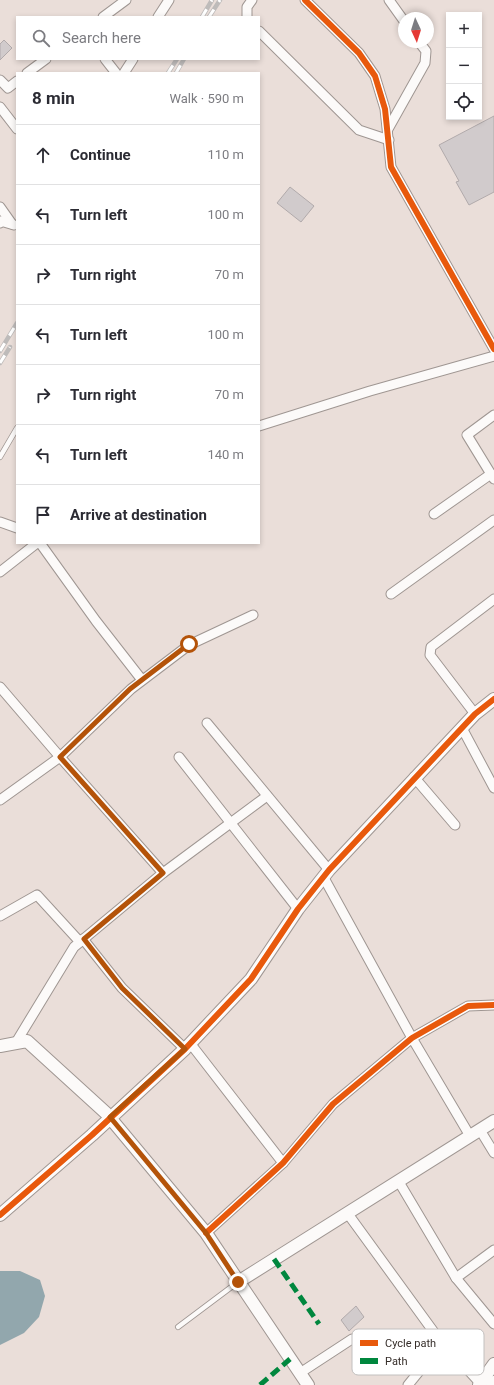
<!DOCTYPE html>
<html lang="en">
<head>
<meta charset="utf-8">
<style>
  :root { --surface:#fff; --page:#f2f2f3; --text:#2b2b33; --muted:#7c7c81; --line:#e1e1e2 }
  body { margin:0; font-family:Roboto,sans-serif; background:var(--page); color:var(--text) }
  .controls { position:absolute; right:12px; top:12px; display:grid; overflow:hidden; border-radius:0px; box-shadow:0 2px 6px #0003 }
  .controls button { width:36px; height:36px; display:grid; place-items:center; padding:0; border:0; border-bottom:1px solid var(--line); background:var(--surface); color:var(--text); font:20px sans-serif }
  .compass { position:absolute; left:398px; top:12px; width:36px; height:36px; border-radius:50%; background:var(--surface); box-shadow:0 2px 6px #0003; rotate:176deg }
  .stop { position:absolute; width:12px; height:12px; margin:-9px; border:3px solid #b45309; border-radius:50%; background:#fff }
  .stop.end { background:#b45309; border-color:#fff; box-shadow:0 1px 4px #0008 }
  .list { margin:0; padding:0; list-style:none }
  h2 { display:flex; justify-content:space-between; align-items:center; height:52px; margin:0; padding:0 16px; font-size:17px }
  h2 small { font-size:13px; font-weight:400; color:var(--muted) }
  .list li { display:grid; grid-template-columns:26px 1fr auto; gap:12px; align-items:center; box-sizing:border-box; height:60px; padding:0 16px; border-top:1px solid var(--line) }
  .list b { display:block; font-size:15px; white-space:nowrap }
  .list em { font-size:13px; font-style:normal; color:var(--muted) }
  .icon { flex:none; width:22px; height:22px; fill:none; stroke:currentColor; stroke-width:2; stroke-linecap:round; stroke-linejoin:round }
  .map { position:relative; flex:none; width:494px; height:1385px; overflow:hidden }
  .search { position:absolute; background:var(--surface); box-shadow:0 2px 6px #0003; left:16px; top:16px; width:244px; height:44px; display:flex; align-items:center; gap:10px; box-sizing:border-box; padding:0 14px; border-radius:0px; color:var(--muted); font-size:15px }
  .panel { position:absolute; background:var(--surface); box-shadow:0 2px 6px #0003; left:16px; top:72px; width:244px; height:472px; border-radius:0px }
  .map>svg:first-child { display:block }
  .water { fill:#92a7ad }
  .building { fill:#d1cbcc; stroke:#b1aaab }
  .lines { fill:none; stroke-linecap:round; stroke-linejoin:round }
  .lane-casing { stroke:#9f9692; stroke-width:6 }
  .street-casing { stroke:#9f9692; stroke-width:11 }
  .secondary-casing { stroke:#9f9692; stroke-width:14 }
  .lane { stroke:#fcfaf9; stroke-width:4.5 }
  .street { stroke:#fcfaf9; stroke-width:9 }
  .secondary { stroke:#fcfaf9; stroke-width:12 }
  .rail-casing { stroke:#bebbba; stroke-width:4.5 }
  .rail { stroke:#fff; stroke-width:3; stroke-dasharray:9; stroke-linecap:butt }
  .quiet { stroke:#00873e; stroke-width:5; stroke-dasharray:10 5; stroke-linecap:butt }
  .cycleway-casing { stroke:#fff; stroke-width:8 }
  .cycleway { stroke:#e8590c; stroke-width:6 }
  .route { stroke:#b45309; stroke-width:5 }
  .key { fill:#fff; stroke:#c2c0bf; stroke-width:1 }
  .key-label { font-size:11px; fill:#352d29 }
</style>
</head>
<body>
<div class="map">
<svg width="494" height="1385" viewBox="0 0 494 1385">
  <rect width="100%" height="100%" fill="#eaded9"/>
  <path class="water" d="M0,1271H20L40,1280L45,1296L39,1317L24,1333L0,1345Z"/>
  <g class="building">
    <path d="M4,40L12,48L0,60V44Z"/>
    <path d="M494,116V192L469,205L456,182L459,181L439,145Z"/>
    <path d="M290,187L314,206L301,222L277,203Z"/>
    <path d="M356,1306L364,1317L349,1331L341,1320Z"/>
  </g>
  <g class="lines">
    <defs>
      <g id="lane">
        <path d="M0,457L17,428"/>
        <path d="M178,1327L238,1282"/>
      </g>
      <g id="street">
        <path d="M305,0L359,53L375,76L385,109L391,167L494,349"/>
        <path d="M389,0L404,21"/>
        <path d="M103,17L126,0"/>
        <path d="M158,17L169,0"/>
        <path d="M247,17V7L252,0"/>
        <path d="M259,31L359,130L389,140"/>
        <path d="M105,59L116,73"/>
        <path d="M27,73L46,59"/>
        <path d="M124,73L133,59"/>
        <path d="M0,80L8,88L17,81"/>
        <path d="M0,107L17,129"/>
        <path d="M388,129L425,63L426,51L419,42"/>
        <path d="M0,207L12,224"/>
        <path d="M0,223L1,221L14,225"/>
        <path d="M494,415L467,435L494,479"/>
        <path d="M259,426L370,391L494,356"/>
        <path d="M434,514L491,474"/>
        <path d="M0,522L17,528"/>
        <path d="M40,543L96,621L142,680"/>
        <path d="M0,572L37,543"/>
        <path d="M391,594L494,520"/>
        <path d="M0,687L60,757L131,689L189,645L253,615"/>
        <path d="M475,714L430,655L431,647L494,599"/>
        <path d="M207,723L329,870"/>
        <path d="M462,728L494,788"/>
        <path d="M179,757L298,909"/>
        <path d="M414,777L455,825"/>
        <path d="M0,800L60,757L163,873"/>
        <path d="M324,878L412,1038L470,1136"/>
        <path d="M0,916L37,895L80,942"/>
        <path d="M83,939L122,988L185,1049"/>
        <path d="M190,1043L283,1163"/>
        <path d="M15,1044L74,947L163,873L267,796"/>
        <path d="M480,1130L494,1153"/>
        <path d="M399,1182L456,1278L494,1324"/>
        <path d="M348,1214L436,1335L480,1383"/>
        <path d="M206,1233L283,1163L333,1104L412,1038L468,1006L494,1005"/>
        <path d="M456,1278L494,1250"/>
        <path d="M300,1373L352,1339L370,1353"/>
        <path d="M408,1385L443,1342"/>
      </g>
      <g id="secondary">
        <path d="M0,1046L27,1041L106,1113L206,1233L308,1385"/>
        <path d="M0,1215L92,1135L185,1049L251,979L298,909L329,870L475,714L494,699"/>
        <path d="M238,1282L494,1121"/>
        <path d="M479,1385L494,1364"/>
        <path d="M492,1385L494,1382"/>
      </g>
    </defs>
    <use href="#lane" class="lane-casing"/>
    <use href="#street" class="street-casing"/>
    <use href="#secondary" class="secondary-casing"/>
    <use href="#lane" class="lane"/>
    <use href="#street" class="street"/>
    <use href="#secondary" class="secondary"/>
    <defs>
      <g id="rail">
        <path d="M202,17L212,0"/>
        <path d="M209,17L220,0"/>
        <path d="M168,73L177,59"/>
        <path d="M176,73L184,59"/>
        <path d="M0,351L17,323"/>
        <path d="M0,363L10,347"/>
      </g>
    </defs>
    <use href="#rail" class="rail-casing"/>
    <use href="#rail" class="rail"/>
    <g class="quiet">
      <path d="M274,1259L319,1324"/>
      <path d="M260,1385L290,1359"/>
    </g>
    <defs>
      <g id="cycleway">
        <path d="M305,0L359,53L375,76L385,109L391,167L494,349"/>
        <path d="M0,1215L92,1135L185,1049L251,979L298,909L329,870L475,714L494,699"/>
        <path d="M206,1233L283,1163L333,1104L412,1038L468,1006L494,1005"/>
      </g>
    </defs>
    <use href="#cycleway" class="cycleway-casing"/>
    <use href="#cycleway" class="cycleway"/>
  </g>
  <g class="lines">
    <path class="route" d="M189,644L130,689L60,757L163,873L84,939L122,988L185,1049L110,1117L206,1233L238,1282"/>
  </g>
  <rect x="352" y="1329" width="132" height="46" rx="6" class="key"/>
  <rect x="360" y="1340" width="18" height="6" fill="#e8590c"/>
  <rect x="360" y="1358" width="18" height="6" fill="#00873e"/>
  <g class="key-label">
    <text x="385" y="1347">Cycle path</text>
    <text x="385" y="1365">Path</text>
  </g>
</svg>
<div class="controls">
<button>+</button>
<button>−</button>
<button><svg class="icon" aria-label="locate" viewBox="0 0 24 24"><circle cx="12" cy="12" r="6"/><path d="M12 2v4M12 18v4M2 12h4M18 12h4"/></svg></button>
</div>
<svg class="compass" viewBox="-18 -18 36 36"><path d="M0-13l5 13h-10z" fill="#e53935"/><path d="M0 13l5-13h-10z" fill="#7c7c81"/></svg>
<div class="stop" style="left:189px;top:644px"></div>
<div class="stop end" style="left:238px;top:1282px"></div>
<div class="search"><svg class="icon" aria-label="search" viewBox="0 0 24 24"><circle cx="10" cy="10" r="6"/><path d="M15 15l6 6"/></svg>Search here</div>
<section class="panel">
<h2>8 min<small>Walk · 590 m</small></h2>
<ul class="list">
<li><svg class="icon" aria-label="ahead" viewBox="0 0 24 24"><path d="M12 20V5M6 11l6-6 6 6"/></svg><div><b>Continue</b></div><em>110 m</em></li>
<li><svg class="icon" aria-label="left" viewBox="0 0 24 24"><path d="M17 20v-9H6M10 6l-5 5 5 5"/></svg><div><b>Turn left</b></div><em>100 m</em></li>
<li><svg class="icon" aria-label="right" viewBox="0 0 24 24"><path d="M7 20v-9h11M14 6l5 5-5 5"/></svg><div><b>Turn right</b></div><em>70 m</em></li>
<li><svg class="icon" aria-label="left" viewBox="0 0 24 24"><path d="M17 20v-9H6M10 6l-5 5 5 5"/></svg><div><b>Turn left</b></div><em>100 m</em></li>
<li><svg class="icon" aria-label="right" viewBox="0 0 24 24"><path d="M7 20v-9h11M14 6l5 5-5 5"/></svg><div><b>Turn right</b></div><em>70 m</em></li>
<li><svg class="icon" aria-label="left" viewBox="0 0 24 24"><path d="M17 20v-9H6M10 6l-5 5 5 5"/></svg><div><b>Turn left</b></div><em>140 m</em></li>
<li><svg class="icon" aria-label="arrive" viewBox="0 0 24 24"><path d="M6 21V4h12l-3 4 3 4H6"/></svg><div><b>Arrive at destination</b></div></li>
</ul>
</section>
</div>
</body>
</html>
